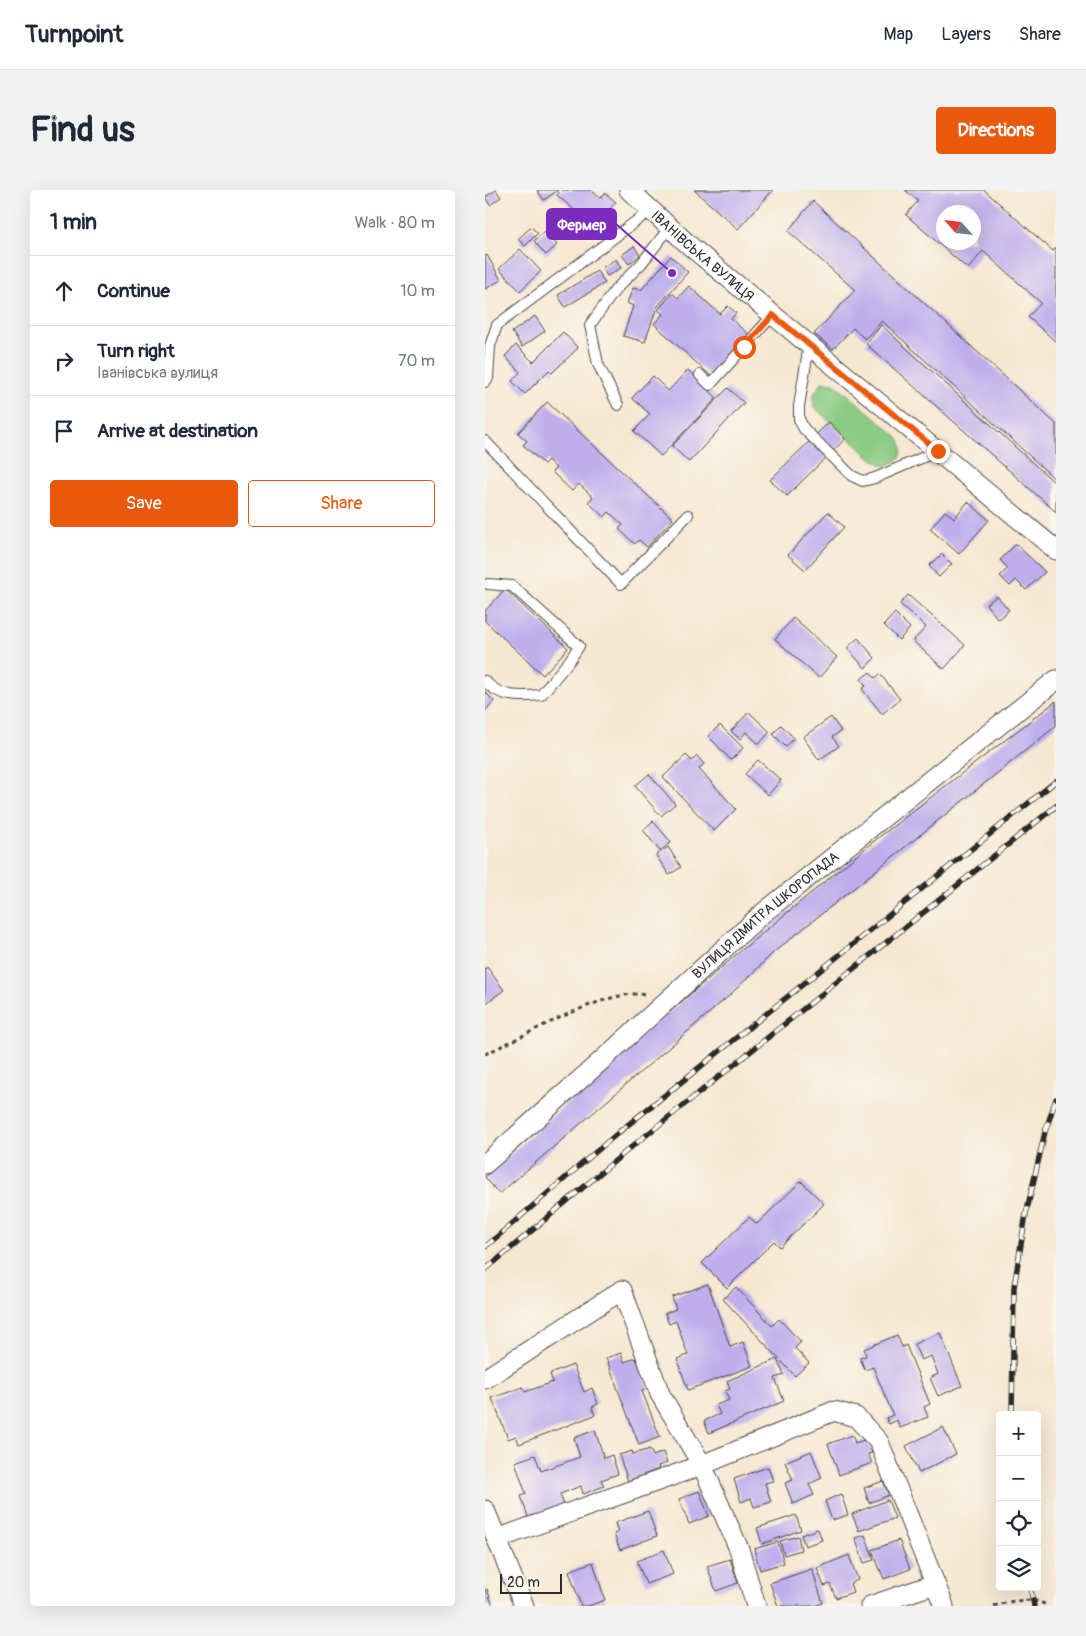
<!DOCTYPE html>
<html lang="en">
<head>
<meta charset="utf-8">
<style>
  :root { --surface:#fff; --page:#f2f2f3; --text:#1f2937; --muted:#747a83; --line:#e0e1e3; --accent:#ea580c }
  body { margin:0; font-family:Pangolin,sans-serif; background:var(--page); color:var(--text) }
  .controls { position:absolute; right:15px; bottom:15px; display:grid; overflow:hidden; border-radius:5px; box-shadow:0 5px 20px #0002 }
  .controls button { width:45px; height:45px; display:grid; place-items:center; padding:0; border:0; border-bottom:1px solid var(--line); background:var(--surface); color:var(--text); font:25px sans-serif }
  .compass { position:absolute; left:451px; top:15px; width:45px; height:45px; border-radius:50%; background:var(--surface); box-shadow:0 5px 20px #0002; rotate:297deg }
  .scale { position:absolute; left:15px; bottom:12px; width:62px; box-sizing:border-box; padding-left:5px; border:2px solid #2b2b2b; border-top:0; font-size:14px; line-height:18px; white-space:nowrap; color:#2b2b2b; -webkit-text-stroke:4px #fbf7ec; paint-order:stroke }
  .stop { position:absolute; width:15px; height:15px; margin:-11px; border:4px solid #ea580c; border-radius:50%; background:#fff }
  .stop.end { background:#ea580c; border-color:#fff; box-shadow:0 1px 5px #0008 }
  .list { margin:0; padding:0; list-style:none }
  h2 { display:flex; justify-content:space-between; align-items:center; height:65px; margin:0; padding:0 20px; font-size:21px }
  h2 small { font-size:16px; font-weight:400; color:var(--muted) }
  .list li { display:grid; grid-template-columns:32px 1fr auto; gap:15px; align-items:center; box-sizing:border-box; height:70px; padding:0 20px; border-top:1px solid var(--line) }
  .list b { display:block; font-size:19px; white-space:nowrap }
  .list p { margin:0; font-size:16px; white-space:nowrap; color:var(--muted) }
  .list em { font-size:16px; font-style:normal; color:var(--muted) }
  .actions { display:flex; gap:10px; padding:15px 20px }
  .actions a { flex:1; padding:11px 0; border:1px solid var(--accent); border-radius:5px; text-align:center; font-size:18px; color:var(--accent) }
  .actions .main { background:var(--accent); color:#fff }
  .icon { flex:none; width:28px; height:28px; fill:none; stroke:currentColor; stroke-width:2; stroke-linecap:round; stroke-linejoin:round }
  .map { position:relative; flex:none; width:571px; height:1416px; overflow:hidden; border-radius:5px }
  header { display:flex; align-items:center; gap:30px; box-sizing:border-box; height:70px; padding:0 25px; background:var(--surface); border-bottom:1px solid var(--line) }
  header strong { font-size:24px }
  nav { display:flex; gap:28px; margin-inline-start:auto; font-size:18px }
  .intro { display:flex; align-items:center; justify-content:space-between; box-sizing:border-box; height:120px; padding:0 30px }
  h1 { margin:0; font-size:35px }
  .button { padding:12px 22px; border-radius:5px; background:var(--accent); color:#fff; font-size:18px; font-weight:700 }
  main { display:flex; gap:30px; padding:0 30px }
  aside { flex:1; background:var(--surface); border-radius:5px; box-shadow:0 5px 20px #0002 }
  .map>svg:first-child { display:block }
  .green { fill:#8bcc84; stroke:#5b7c58 }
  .building { fill:#beafec; fill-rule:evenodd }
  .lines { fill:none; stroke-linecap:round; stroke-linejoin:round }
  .lane-casing { stroke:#494744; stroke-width:12 }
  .street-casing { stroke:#494744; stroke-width:21 }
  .path { stroke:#494744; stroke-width:3; stroke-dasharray:4 4; stroke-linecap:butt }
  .lane { stroke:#fff; stroke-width:10 }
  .street { stroke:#fff; stroke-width:19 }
  .rail-casing { stroke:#2b2b2b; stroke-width:5.5 }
  .rail { stroke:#fbf7ec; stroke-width:4; stroke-dasharray:11; stroke-linecap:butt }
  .route { stroke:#ea580c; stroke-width:6 }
  .labels { text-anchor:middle; stroke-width:4.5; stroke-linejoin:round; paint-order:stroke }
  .street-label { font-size:14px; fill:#2b2b2b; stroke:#fbf7ec }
  .leader { fill:none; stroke:#7b2cbf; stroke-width:2 }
  .callout-dot { fill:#7b2cbf; stroke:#fbf7ec; stroke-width:2 }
  .callout { fill:#7b2cbf; stroke:#7b2cbf; stroke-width:2 }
  .callout-label { font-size:15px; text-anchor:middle; font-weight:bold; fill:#fff }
</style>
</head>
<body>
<header>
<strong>Turnpoint</strong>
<nav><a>Map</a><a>Layers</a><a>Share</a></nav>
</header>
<div class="intro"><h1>Find us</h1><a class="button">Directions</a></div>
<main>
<aside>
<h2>1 min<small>Walk · 80 m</small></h2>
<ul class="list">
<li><svg class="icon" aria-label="ahead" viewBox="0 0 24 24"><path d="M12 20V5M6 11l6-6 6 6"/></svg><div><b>Continue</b></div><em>10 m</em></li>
<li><svg class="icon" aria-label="right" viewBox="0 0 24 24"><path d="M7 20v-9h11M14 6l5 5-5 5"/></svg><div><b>Turn right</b><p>Іванівська вулиця</p></div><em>70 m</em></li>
<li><svg class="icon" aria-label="arrive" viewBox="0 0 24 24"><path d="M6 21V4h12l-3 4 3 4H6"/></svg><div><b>Arrive at destination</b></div></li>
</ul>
<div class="actions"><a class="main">Save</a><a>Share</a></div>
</aside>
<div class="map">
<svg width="571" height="1416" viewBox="0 0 571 1416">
  <rect width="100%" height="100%" fill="#fbf7ec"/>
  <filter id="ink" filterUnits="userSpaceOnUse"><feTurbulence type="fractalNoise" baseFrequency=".02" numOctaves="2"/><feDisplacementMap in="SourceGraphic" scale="10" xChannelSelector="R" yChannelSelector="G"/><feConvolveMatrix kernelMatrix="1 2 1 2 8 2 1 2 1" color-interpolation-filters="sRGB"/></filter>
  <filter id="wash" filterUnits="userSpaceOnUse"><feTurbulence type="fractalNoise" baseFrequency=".0096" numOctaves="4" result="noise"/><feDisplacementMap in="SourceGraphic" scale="20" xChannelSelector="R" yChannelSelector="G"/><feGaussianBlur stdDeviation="1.12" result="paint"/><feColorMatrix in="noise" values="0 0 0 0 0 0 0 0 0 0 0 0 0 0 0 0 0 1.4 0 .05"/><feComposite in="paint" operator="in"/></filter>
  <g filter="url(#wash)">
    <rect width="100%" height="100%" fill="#f6e7d1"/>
    <path class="green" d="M337,192L349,193L413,247C422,262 416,271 400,276L387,269L329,217L328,206Z"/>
    <g id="blocks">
      <g class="building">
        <path d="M11,0L16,7L5,15L0,7Z"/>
        <path d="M52,0H73L59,10Z"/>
        <path d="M77,0H106L115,8L120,3L131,12L109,37L72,5Z"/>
        <path d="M209,0H288L253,39Z"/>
        <path d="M420,0H499L568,61L571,58V152L543,127L556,113L498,61L483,79L421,25L433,11ZM458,22H488V52H458Z"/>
        <path d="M328,11L571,234V290L397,131L380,149L368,138L348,159L329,144L370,100L303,41Z"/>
        <path d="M46,37L53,43L40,56L33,49Z"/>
        <path d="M60,41L72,55L61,65L49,51Z"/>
        <path d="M149,56L155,65L144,74L137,65Z"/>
        <path d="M35,59L56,81L35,101L14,79Z"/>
        <path d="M2,65L16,90L0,99V66Z"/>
        <path d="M186,66L203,82L172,117L160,152L138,146L148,116L142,113L148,98L156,100Z"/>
        <path d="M131,69L136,78L122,86L117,78Z"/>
        <path d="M112,81L120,93L80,117L73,105Z"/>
        <path d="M204,96L235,124L243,116L251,123L246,129L264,145L227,187L169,134L178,124L173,120L187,103L193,108Z"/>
        <path d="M50,126L60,141L37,157L27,142Z"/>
        <path d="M396,135L571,294V322L381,154Z"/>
        <path d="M78,142L93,158L67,183L64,180L40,204L27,191L35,182L20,166L31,155L48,172Z"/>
        <path d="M203,180L232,208L176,266L149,241L165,224L147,208L168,186L183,201Z"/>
        <path d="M243,198L259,213L204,272L187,256Z"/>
        <path d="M62,212L188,329L162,357L154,350L150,354L134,339L138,335L124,322L119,327L103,312L108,307L94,294L87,301L67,282L71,278L63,270L59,274L38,255L42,251L33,243Z"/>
        <path d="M344,232L360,249L302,306L285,290Z"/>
        <path d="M483,312L504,330L474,364L445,339L460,321L469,328Z"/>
        <path d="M343,322L359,337L320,380L303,365Z"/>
        <path d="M531,354L560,382L541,400L531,390L525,396L515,386L523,378L515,370Z"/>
        <path d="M457,364L467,374L454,387L444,376Z"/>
        <path d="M20,399L83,458L58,485L0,431V421Z"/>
        <path d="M423,405L480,455L459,479L428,451L441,437L415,414Z"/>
        <path d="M512,406L524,420L513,429L501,414Z"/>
        <path d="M410,423L425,438L414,450L399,435Z"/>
        <path d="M308,428L352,467L334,488L290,449Z"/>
        <path d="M373,448L390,468L380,478L362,458Z"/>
        <path d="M385,482L390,488L395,484L415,509L397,524L377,499L381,496L376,489Z"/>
        <path d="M0,502L9,511L0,521Z"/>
        <path d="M571,511V536L289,762L245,805L14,1004L0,987L153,849L252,764L389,651Z"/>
        <path d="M264,522L285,542L274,554L261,542L255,549L246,541Z"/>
        <path d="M346,527L356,541L347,547L354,556L334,570L318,547Z"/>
        <path d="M235,535L258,558L246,570L223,546Z"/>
        <path d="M296,535L309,548L301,557L288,544Z"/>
        <path d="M201,565L207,571L212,566L219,574L214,579L251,619L229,641L178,587Z"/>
        <path d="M273,570L296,590L283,605L260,584Z"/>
        <path d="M164,584L190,614L176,626L150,596Z"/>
        <path d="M168,631L186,652L175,661L158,640Z"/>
        <path d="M183,657L196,677L184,685L171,665Z"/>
        <path d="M2,777L19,800L0,814V779Z"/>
        <path d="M316,991L339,1014L295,1057L289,1051L242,1098L217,1073L264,1027L272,1034Z"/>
        <path d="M223,1094L245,1157L258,1152L267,1176L203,1200L192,1169L203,1165L191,1131L184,1134L180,1123L191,1119L187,1107Z"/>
        <path d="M251,1097L287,1136L294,1129L316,1152L310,1158L324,1173L310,1186L238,1109Z"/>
        <path d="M455,1143L477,1196L453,1206L445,1188L453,1184L446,1166L436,1170L429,1154Z"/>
        <path d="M412,1145L417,1157L421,1155L445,1214L439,1217L443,1227L415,1238L412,1230L404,1234L401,1228L408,1225L388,1177L380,1180L375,1168L381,1166L379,1159Z"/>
        <path d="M136,1163L139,1172L151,1168L163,1198L157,1201L175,1247L154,1255L121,1168Z"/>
        <path d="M292,1169L299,1185L290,1188L299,1211L224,1243L219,1231L235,1224L231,1215L244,1210L240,1201L245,1199L242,1191Z"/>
        <path d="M88,1175L99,1202L107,1198L113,1214L107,1217L110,1225L34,1254L31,1246L23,1249L7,1208L38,1197L40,1202L68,1192L65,1184Z"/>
        <path d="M458,1237L471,1264L434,1283L421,1256Z"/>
        <path d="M110,1240L119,1268L127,1265L133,1284L116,1290L119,1296L98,1304L96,1296L75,1304L79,1315L43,1327L36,1306L41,1304L30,1272L50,1265L56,1281L95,1267L89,1248Z"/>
        <path d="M367,1245L370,1253L382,1249L387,1263L383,1264L387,1273L354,1285L343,1254Z"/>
        <path d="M165,1259L168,1266L178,1262L182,1273L173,1276L174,1279L143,1291L134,1265L147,1261L148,1264Z"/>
        <path d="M326,1261L337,1288L324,1294L329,1305L308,1314L300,1293L308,1290L300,1272Z"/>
        <path d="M283,1277L288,1291L280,1293L286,1312L269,1317L266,1308L256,1312L249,1289Z"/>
        <path d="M398,1291L404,1305L384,1313L379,1298Z"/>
        <path d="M214,1301L224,1326L204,1334L194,1309Z"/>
        <path d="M356,1304L363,1325L347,1330L340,1311Z"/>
        <path d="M403,1310L410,1328L374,1341L367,1324Z"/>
        <path d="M163,1321L172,1346L135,1360L129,1344L133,1342L130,1333Z"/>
        <path d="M311,1325L316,1340L277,1354L272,1338Z"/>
        <path d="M333,1339L337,1350L320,1356L316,1345Z"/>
        <path d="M380,1345L389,1370L379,1373L370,1348Z"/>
        <path d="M313,1346L316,1360L299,1365L295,1351Z"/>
        <path d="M414,1350L425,1379L399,1389L387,1360Z"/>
        <path d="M293,1352L299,1373L275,1380L269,1359Z"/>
        <path d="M179,1360L188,1384L161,1394L152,1371Z"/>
        <path d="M364,1365L373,1390L365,1393L368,1402L351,1408L345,1394L339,1396L332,1378Z"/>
        <path d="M245,1369L253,1393L231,1401L222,1376Z"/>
        <path d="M108,1372L120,1410L103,1416H96L84,1381Z"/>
        <path d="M327,1379L338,1413L330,1416H293L285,1393Z"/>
        <path d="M2,1399L8,1416H0V1400Z"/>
      </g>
    </g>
  </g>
  <g filter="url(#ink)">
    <use href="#blocks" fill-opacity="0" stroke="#494744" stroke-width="1"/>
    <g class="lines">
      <defs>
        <g id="lane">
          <path d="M324,155L314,216V229L319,239L367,286L378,291L390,288L453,261"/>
          <path d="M215,185L225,195L288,125"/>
          <path d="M0,192L3,188L5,156L12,135L166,20"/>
          <path d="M133,215L113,174L105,135L131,99L156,74L185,37"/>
          <path d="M0,251L136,394L203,325"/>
          <path d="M0,491C14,508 36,507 56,505L85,470L94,456L27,396L3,394"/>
        </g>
        <g id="street">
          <path id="s1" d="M144,0L205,56L571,360"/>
          <path id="s2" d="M0,974L116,871L278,723L571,490"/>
          <path d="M0,1189L137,1100L175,1204L217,1275L254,1359L271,1416"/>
          <path d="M0,1320L39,1416"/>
          <path d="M12,1349L217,1275L349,1221L371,1227L394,1252L459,1416"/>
          <path d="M385,1416L450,1394"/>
        </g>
      </defs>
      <use href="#lane" class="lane-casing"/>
      <use href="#street" class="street-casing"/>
      <g class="path">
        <path d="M0,864C34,849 126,796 159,805"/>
        <path d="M509,1416C525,1411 548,1406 563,1416"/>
      </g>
      <use href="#lane" class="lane"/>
      <use href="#street" class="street"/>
      <defs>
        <g id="rail">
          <path d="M0,1057L134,942L571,591"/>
          <path d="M0,1080L144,959L571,616"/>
          <path d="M527,1225L529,1097L541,1024L560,942L571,909"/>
          <path d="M545,1397L549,1416"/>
        </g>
      </defs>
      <use href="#rail" class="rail-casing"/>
      <use href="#rail" class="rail"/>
    </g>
  </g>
  <g class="lines" filter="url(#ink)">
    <path class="route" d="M259,157L288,125L453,261"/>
  </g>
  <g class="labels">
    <g class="street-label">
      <text dy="5" stroke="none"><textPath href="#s1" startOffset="99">ІВАНІВСЬКА ВУЛИЦЯ</textPath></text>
      <text dy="5" stroke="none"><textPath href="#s2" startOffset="375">ВУЛИЦЯ ДМИТРА ШКОРОПАДА</textPath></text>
    </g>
  </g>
  <path class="leader" d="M187 83L131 34"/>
  <circle class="callout-dot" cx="187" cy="83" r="5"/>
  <rect class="callout" x="62" y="19" width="69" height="30" rx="5"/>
  <g class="callout-label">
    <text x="97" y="40">Фермер</text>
  </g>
</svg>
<div class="controls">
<button>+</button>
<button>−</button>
<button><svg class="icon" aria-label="locate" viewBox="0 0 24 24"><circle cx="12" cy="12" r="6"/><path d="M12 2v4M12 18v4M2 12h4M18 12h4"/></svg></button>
<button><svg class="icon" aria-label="layers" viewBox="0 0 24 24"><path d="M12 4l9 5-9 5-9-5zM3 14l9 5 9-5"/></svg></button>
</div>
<svg class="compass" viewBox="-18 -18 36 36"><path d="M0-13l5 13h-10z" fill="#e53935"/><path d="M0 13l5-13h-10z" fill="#747a83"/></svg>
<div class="scale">20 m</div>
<div class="stop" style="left:259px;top:157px"></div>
<div class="stop end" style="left:453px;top:261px"></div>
</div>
</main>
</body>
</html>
